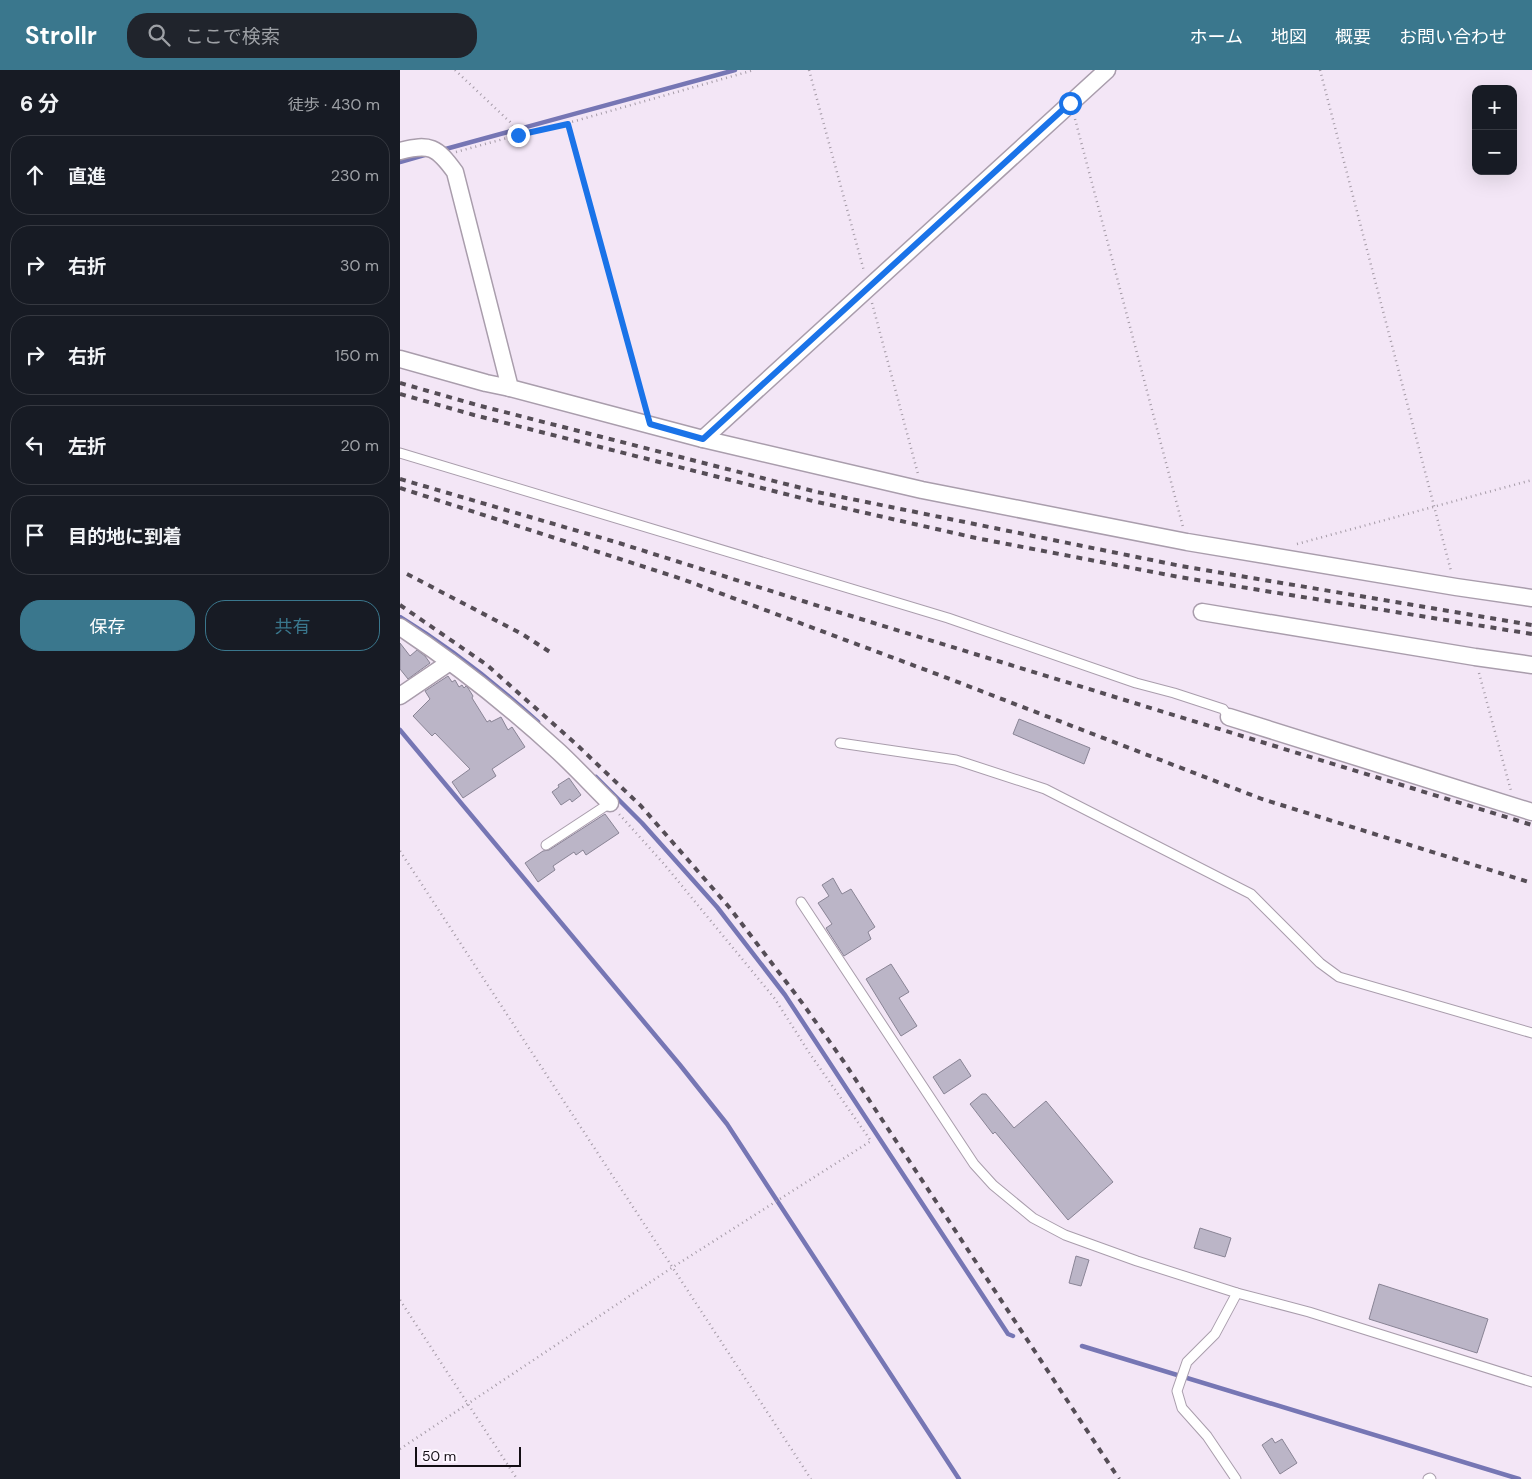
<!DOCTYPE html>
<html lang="ja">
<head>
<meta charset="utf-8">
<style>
  :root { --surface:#171b24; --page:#20242c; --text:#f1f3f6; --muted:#9ea1a6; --line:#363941; --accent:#3a778d }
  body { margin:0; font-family:"DM Sans","Noto Sans JP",sans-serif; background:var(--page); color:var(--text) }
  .controls { position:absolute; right:15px; top:15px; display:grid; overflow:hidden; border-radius:10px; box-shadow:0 5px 20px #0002 }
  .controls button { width:45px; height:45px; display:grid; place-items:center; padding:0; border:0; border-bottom:1px solid var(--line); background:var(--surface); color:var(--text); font:25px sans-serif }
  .scale { position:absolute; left:15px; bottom:12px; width:106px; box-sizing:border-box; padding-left:5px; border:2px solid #130e14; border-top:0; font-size:14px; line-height:18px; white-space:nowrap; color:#130e14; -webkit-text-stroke:4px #fdf5ff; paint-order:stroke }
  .stop { position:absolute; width:15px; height:15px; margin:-11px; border:4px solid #1a73e8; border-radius:50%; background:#fff }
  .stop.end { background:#1a73e8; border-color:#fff; box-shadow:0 1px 5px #0008 }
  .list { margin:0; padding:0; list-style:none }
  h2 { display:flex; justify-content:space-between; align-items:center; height:65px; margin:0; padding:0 20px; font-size:21px }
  h2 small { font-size:16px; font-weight:400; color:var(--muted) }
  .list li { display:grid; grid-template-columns:32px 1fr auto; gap:15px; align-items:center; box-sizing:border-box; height:80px; margin:0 10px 10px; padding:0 10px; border:1px solid var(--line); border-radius:20px }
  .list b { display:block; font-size:19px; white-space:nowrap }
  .list em { font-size:16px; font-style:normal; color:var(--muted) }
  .actions { display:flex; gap:10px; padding:15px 20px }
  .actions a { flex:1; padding:11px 0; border:1px solid var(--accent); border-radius:20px; text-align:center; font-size:18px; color:var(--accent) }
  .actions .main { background:var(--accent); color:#fff }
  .icon { flex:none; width:28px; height:28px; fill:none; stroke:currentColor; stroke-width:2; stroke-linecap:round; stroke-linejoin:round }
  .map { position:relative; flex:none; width:1132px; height:1409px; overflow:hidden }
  header { display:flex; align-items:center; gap:30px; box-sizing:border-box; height:70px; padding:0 25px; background:var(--accent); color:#fff }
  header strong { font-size:24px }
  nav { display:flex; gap:28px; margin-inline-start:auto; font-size:18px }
  .search { width:350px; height:45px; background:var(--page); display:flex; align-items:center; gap:12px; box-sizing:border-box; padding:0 18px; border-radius:20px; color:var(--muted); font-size:19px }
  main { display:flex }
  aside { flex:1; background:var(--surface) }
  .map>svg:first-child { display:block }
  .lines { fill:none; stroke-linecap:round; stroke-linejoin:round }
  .stream { stroke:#7676b4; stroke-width:4.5 }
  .building { fill:#bbb5c7; stroke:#898495 }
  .lane-casing { stroke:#a99dac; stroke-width:11 }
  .street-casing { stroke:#a99dac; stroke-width:19 }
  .path { stroke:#a59ba7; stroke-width:2.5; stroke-dasharray:1 4; stroke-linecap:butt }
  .lane { stroke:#fff; stroke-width:9 }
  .street { stroke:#fff; stroke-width:16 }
  .rail { stroke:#554d56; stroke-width:4; stroke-dasharray:6 6; stroke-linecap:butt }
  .route { stroke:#1a73e8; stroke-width:6 }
</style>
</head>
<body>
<header>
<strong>Strollr</strong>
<div class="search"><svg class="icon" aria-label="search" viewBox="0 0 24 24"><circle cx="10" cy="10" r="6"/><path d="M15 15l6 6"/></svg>ここで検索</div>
<nav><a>ホーム</a><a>地図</a><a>概要</a><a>お問い合わせ</a></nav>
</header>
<main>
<aside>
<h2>6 分<small>徒歩 · 430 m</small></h2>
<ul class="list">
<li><svg class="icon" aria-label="ahead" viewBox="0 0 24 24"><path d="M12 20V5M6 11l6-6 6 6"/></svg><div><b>直進</b></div><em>230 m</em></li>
<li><svg class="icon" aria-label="right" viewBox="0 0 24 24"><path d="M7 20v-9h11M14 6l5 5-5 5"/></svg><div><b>右折</b></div><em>30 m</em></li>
<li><svg class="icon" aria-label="right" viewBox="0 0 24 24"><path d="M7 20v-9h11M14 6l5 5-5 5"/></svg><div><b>右折</b></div><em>150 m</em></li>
<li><svg class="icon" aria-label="left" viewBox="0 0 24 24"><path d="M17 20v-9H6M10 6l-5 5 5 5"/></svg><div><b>左折</b></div><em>20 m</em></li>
<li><svg class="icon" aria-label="arrive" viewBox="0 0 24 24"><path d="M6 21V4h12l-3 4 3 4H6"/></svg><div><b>目的地に到着</b></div></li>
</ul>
<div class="actions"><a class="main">保存</a><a>共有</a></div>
</aside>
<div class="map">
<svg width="1132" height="1409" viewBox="0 0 1132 1409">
  <rect width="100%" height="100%" fill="#f3e6f6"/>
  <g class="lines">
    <g class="stream">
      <path d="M42,80L335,0"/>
      <path d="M0,92L28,84"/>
      <path d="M0,547C49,577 95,613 138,652"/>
      <path d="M0,660L280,995L327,1054L559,1409"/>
      <path d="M196,707L242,753L317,837L385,925L608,1264L613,1266"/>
      <path d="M682,1276L1119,1409"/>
    </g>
  </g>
  <g class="building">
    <path d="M0,573L10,586L17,580L25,586L30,593L8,609L0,599Z"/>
    <path d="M48,606L52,612L55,610L59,617L62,615L64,618L66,616L68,618L73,626L72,628L87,652L90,650L91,652L101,647L108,660L112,657L125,677L92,699L96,706L63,728L52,712L70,699L35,663L32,666L13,646L30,629L25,621Z"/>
    <path d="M619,649L690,678L684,694L613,664Z"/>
    <path d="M169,708L181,725L172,732L170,729L161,735L152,722L159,717L158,715Z"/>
    <path d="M205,744L219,763L186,785L183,780L176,785L174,782L153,796L155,800L138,812L125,793L143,781L149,780Z"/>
    <path d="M433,808L442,824L451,819L475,857L468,862L471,869L444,886L426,858L432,854L418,833L429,826L422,815Z"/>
    <path d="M491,894L509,922L499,928L517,956L501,966L466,909Z"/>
    <path d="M560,989L571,1006L544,1024L533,1007Z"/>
    <path d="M582,1024H586L614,1058L646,1031L713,1112L668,1150L595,1062L593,1064L570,1034Z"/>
    <path d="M800,1158L831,1168L825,1187L794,1178Z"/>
    <path d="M676,1186L689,1190L681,1216L669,1213Z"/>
    <path d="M979,1214L1088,1249L1077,1283L969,1249Z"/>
    <path d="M872,1368L875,1373L882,1369L897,1393L880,1404L862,1375Z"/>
  </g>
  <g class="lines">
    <defs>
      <g id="lane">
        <path d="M0,383L548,548L736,613L774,623L823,639L829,647"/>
        <path d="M440,673L556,690L645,719L851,824L920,893L939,907L1132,963"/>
        <path d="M146,775L210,733"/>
        <path d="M401,832L574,1094L593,1115L633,1148L665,1165L737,1191L837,1223L909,1242L1132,1312"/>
        <path d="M836,1409L807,1366L782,1338L777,1321L787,1292L815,1264L837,1223"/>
        <path d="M1028,1409L1030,1408L1031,1409"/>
      </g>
      <g id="street">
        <path d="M0,81C30,73 37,77 55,102L110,318L303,369L522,420L787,472L1056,517L1132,528"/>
        <path d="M0,289L86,313L110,318"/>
        <path d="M303,369L707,0"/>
        <path d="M802,542L1075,587L1132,595"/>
        <path d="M0,557C56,594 109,636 159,682C176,698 193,716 210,733"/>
        <path d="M0,626L50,592"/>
        <path d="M829,647L1132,742"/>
      </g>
    </defs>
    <use href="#lane" class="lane-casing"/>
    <use href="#street" class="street-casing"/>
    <g class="path">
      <path d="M55,0L110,52L118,65"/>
      <path d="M409,0L464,201"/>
      <path d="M920,0L1051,501"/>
      <path d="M675,49L783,457"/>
      <path d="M168,53L245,339"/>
      <path d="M56,82L118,65L168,53L354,0"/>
      <path d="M472,233L518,404"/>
      <path d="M897,474L1132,410"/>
      <path d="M1079,603L1111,721"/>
      <path d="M0,781L411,1409"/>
      <path d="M0,1230L117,1409"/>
      <path d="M0,1379L273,1197L471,1071L410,984L375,929L264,794L219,744"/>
    </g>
    <use href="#lane" class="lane"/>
    <use href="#street" class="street"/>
    <g class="rail">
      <path d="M0,313L77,335L417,422L781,496L1132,555"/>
      <path d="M0,324L74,345L413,431L576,468L779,507L1132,564"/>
      <path d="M0,409L219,473L425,538L1132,755"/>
      <path d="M0,418L282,509L542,606L862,729L1132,813"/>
      <path d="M7,504L122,564L150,582"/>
      <path d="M0,535L87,595L176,674L241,736L329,837L403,934L444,992L719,1409"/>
    </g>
  </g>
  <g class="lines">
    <path class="route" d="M118,65L168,54L250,354L303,369L670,33"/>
  </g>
</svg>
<div class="controls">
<button>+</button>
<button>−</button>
</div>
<div class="scale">50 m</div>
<div class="stop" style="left:670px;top:33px"></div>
<div class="stop end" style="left:118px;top:65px"></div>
</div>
</main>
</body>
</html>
